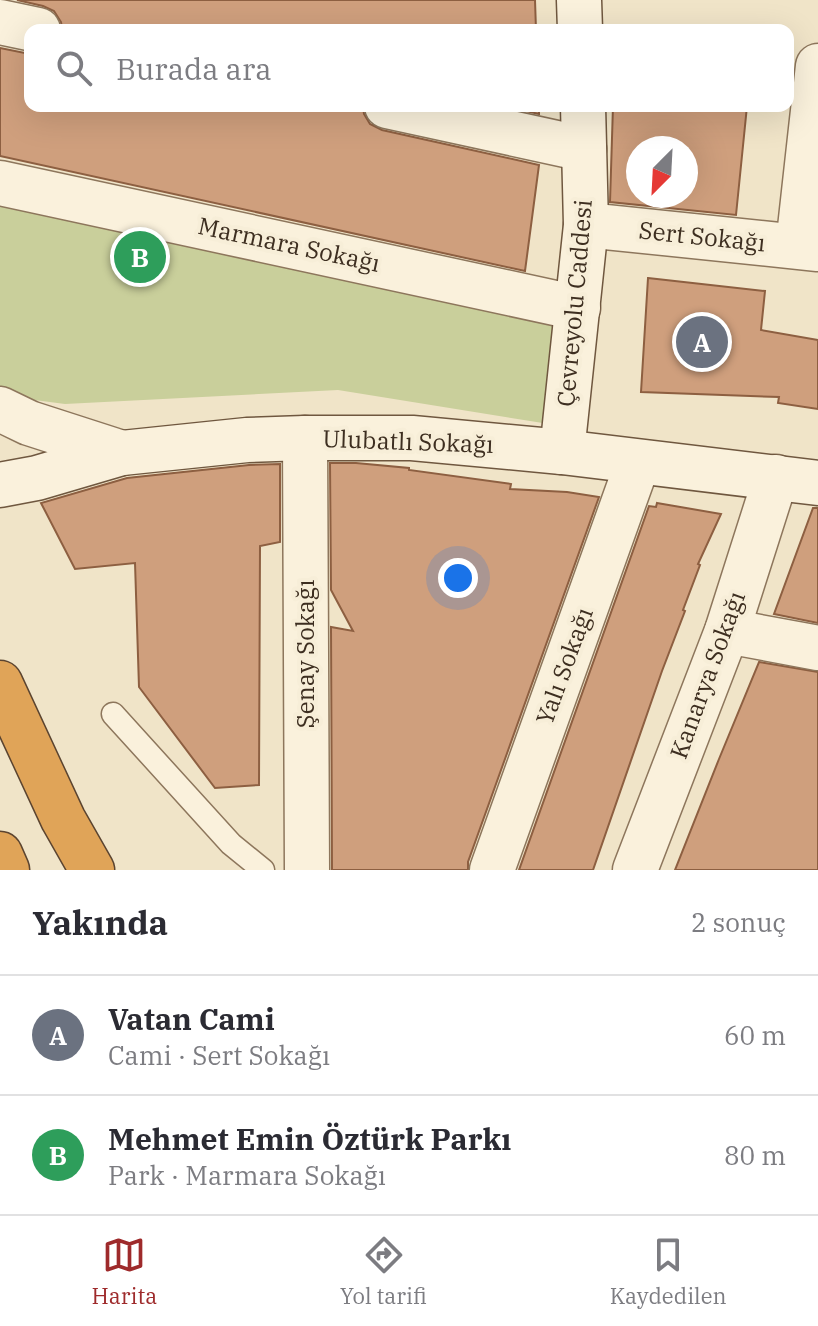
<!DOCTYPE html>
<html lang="tr">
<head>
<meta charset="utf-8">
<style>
  :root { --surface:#fff; --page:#f2f2f3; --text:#2b2b33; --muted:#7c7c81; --line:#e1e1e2; --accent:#9e2a2b }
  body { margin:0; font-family:"IBM Plex Serif",serif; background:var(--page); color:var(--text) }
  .compass { position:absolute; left:626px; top:136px; width:72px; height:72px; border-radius:50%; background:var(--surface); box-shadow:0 8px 32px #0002; rotate:204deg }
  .you { position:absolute; left:458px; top:578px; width:28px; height:28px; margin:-20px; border:6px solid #fff; border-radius:50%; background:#1a73e8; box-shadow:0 0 0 12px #1a73e833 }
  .badge { display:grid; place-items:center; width:52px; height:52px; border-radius:50%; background:var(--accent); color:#fff; font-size:26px; font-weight:700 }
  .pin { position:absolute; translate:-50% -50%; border:4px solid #fff; box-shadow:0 2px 8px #0006 }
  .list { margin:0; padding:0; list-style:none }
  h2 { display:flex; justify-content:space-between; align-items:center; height:104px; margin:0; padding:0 32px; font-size:34px }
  h2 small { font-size:26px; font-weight:400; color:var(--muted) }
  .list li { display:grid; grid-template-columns:52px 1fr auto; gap:24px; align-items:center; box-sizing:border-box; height:120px; padding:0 32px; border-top:2px solid var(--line) }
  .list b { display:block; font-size:30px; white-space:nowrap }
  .list p { margin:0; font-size:26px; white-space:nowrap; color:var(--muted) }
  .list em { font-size:26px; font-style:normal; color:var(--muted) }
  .icon { flex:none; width:44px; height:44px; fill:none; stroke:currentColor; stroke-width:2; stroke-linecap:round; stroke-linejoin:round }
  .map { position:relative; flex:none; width:818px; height:870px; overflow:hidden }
  .search { position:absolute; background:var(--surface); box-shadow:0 8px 32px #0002; left:24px; right:24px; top:24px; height:88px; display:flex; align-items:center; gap:20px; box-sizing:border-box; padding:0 28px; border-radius:16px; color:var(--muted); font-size:30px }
  .sheet { height:344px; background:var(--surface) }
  nav { display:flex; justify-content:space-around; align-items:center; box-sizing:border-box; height:112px; border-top:2px solid var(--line); background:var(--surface); font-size:22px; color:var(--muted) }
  nav a { display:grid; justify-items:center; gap:4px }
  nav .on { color:var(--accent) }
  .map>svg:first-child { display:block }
  .green { fill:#c9cf9b }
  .building { fill:#cf9f7d; stroke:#8d5f41; stroke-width:2; fill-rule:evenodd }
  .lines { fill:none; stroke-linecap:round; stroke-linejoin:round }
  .lane-casing { stroke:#8d765c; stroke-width:25 }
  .street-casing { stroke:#8d765c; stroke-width:47 }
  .secondary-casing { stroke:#6f573f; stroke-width:47 }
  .highway-casing { stroke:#5b4430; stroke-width:47 }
  .lane { stroke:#faf1dc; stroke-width:22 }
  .street { stroke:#faf1dc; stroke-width:44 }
  .secondary { stroke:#faf1dc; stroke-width:44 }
  .highway { stroke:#e0a458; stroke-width:44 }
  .labels { text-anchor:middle; stroke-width:8; stroke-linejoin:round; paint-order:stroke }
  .street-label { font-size:24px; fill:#3d2e20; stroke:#f7eed8 }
</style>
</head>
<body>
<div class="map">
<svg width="818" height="870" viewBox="0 0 818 870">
  <rect width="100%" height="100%" fill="#f0e4c8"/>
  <path class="green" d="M0,195L559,318L549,424L338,390L65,404L19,398L0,386Z"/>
  <g class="building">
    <path d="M17,0H535L536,30H70L62,28L61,22L54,11L43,6Z"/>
    <path d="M0,48L30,54V106H363L364,114L370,124L382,130L539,165L525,271L0,156Z"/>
    <path d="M504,106H539V114Z"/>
    <path d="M613,106H747L736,215L610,202ZM638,148H686V196H638Z"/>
    <path d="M648,278L765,291L761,330L818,340V409L778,403L779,397L641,392Z"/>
    <path d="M330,463H356L409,468V470L511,484L510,489L567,492L599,497L468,862V870H332L331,627L353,631L331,590Z"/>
    <path d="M280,464V542L260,546L259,785L215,788L139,687L135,563L75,569L41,503L127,478L249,465Z"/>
    <path d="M657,503L721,514L698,564L700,565L683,610L685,611L662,671L593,870H519L649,506L656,507Z"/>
    <path d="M813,508H818V623L774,614Z"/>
    <path d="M759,662L818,672V870H675L719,759Z"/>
  </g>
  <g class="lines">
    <defs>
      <path id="lane" d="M113,714L231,844L263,870"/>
      <g id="street">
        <path d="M0,22L38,30"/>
        <path d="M387,106L584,149"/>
        <path d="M0,183L578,308"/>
        <path d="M586,225L818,249"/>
        <path d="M798,246L818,66"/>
        <path d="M0,409L29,423L122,453"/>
        <path d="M305,438L307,870"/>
        <path d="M727,631L818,648"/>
        <path d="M492,870L638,462"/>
        <path d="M635,870L727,631L776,477"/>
      </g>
      <g id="secondary">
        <path d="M579,0L580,30"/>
        <path d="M562,452L586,225L583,106"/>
        <path d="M0,485L37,478L122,453L247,440L305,438H412L562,452L818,483"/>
      </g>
      <g id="highway">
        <path d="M0,683L63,819L92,870"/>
        <path d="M0,854L7,870"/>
      </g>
    </defs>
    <use href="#lane" class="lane-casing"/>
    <use href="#street" class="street-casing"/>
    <use href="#secondary" class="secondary-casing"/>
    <use href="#highway" class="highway-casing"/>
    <use href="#lane" class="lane"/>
    <use href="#street" class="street"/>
    <use href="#secondary" class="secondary"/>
    <use href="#highway" class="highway"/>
  </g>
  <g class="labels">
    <g class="street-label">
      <text transform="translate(702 237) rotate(6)" y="8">Sert Sokağı</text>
      <text transform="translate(289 245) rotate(12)" y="8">Marmara Sokağı</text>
      <text transform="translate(575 303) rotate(-85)" y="8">Çevreyolu Caddesi</text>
      <text transform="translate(408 442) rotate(2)" y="8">Ulubatlı Sokağı</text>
      <text transform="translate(306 654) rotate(-90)" y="8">Şenay Sokağı</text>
      <text transform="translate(565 666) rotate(-70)" y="8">Yalı Sokağı</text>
      <text transform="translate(708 675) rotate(-70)" y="8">Kanarya Sokağı</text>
    </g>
  </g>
</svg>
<svg class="compass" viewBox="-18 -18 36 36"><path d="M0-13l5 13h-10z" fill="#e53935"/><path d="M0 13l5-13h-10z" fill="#7c7c81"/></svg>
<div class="you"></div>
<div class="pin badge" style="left:702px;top:342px;background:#6b7280">A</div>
<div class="pin badge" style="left:140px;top:257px;background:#2e9e5b">B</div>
<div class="search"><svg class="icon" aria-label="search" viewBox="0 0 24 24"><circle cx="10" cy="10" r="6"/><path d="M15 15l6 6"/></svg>Burada ara</div>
</div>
<section class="sheet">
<h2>Yakında<small>2 sonuç</small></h2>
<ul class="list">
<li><span class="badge" style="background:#6b7280">A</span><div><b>Vatan Cami</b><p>Cami · Sert Sokağı</p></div><em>60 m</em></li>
<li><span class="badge" style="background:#2e9e5b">B</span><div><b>Mehmet Emin Öztürk Parkı</b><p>Park · Marmara Sokağı</p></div><em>80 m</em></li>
</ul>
</section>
<nav>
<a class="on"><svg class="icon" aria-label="map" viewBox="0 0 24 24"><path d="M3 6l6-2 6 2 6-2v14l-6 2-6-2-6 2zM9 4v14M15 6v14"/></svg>Harita</a>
<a><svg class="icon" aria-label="directions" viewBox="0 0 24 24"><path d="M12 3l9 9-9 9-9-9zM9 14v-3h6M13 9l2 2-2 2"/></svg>Yol tarifi</a>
<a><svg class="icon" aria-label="saved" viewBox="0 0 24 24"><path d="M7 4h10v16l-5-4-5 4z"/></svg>Kaydedilen</a>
</nav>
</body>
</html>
